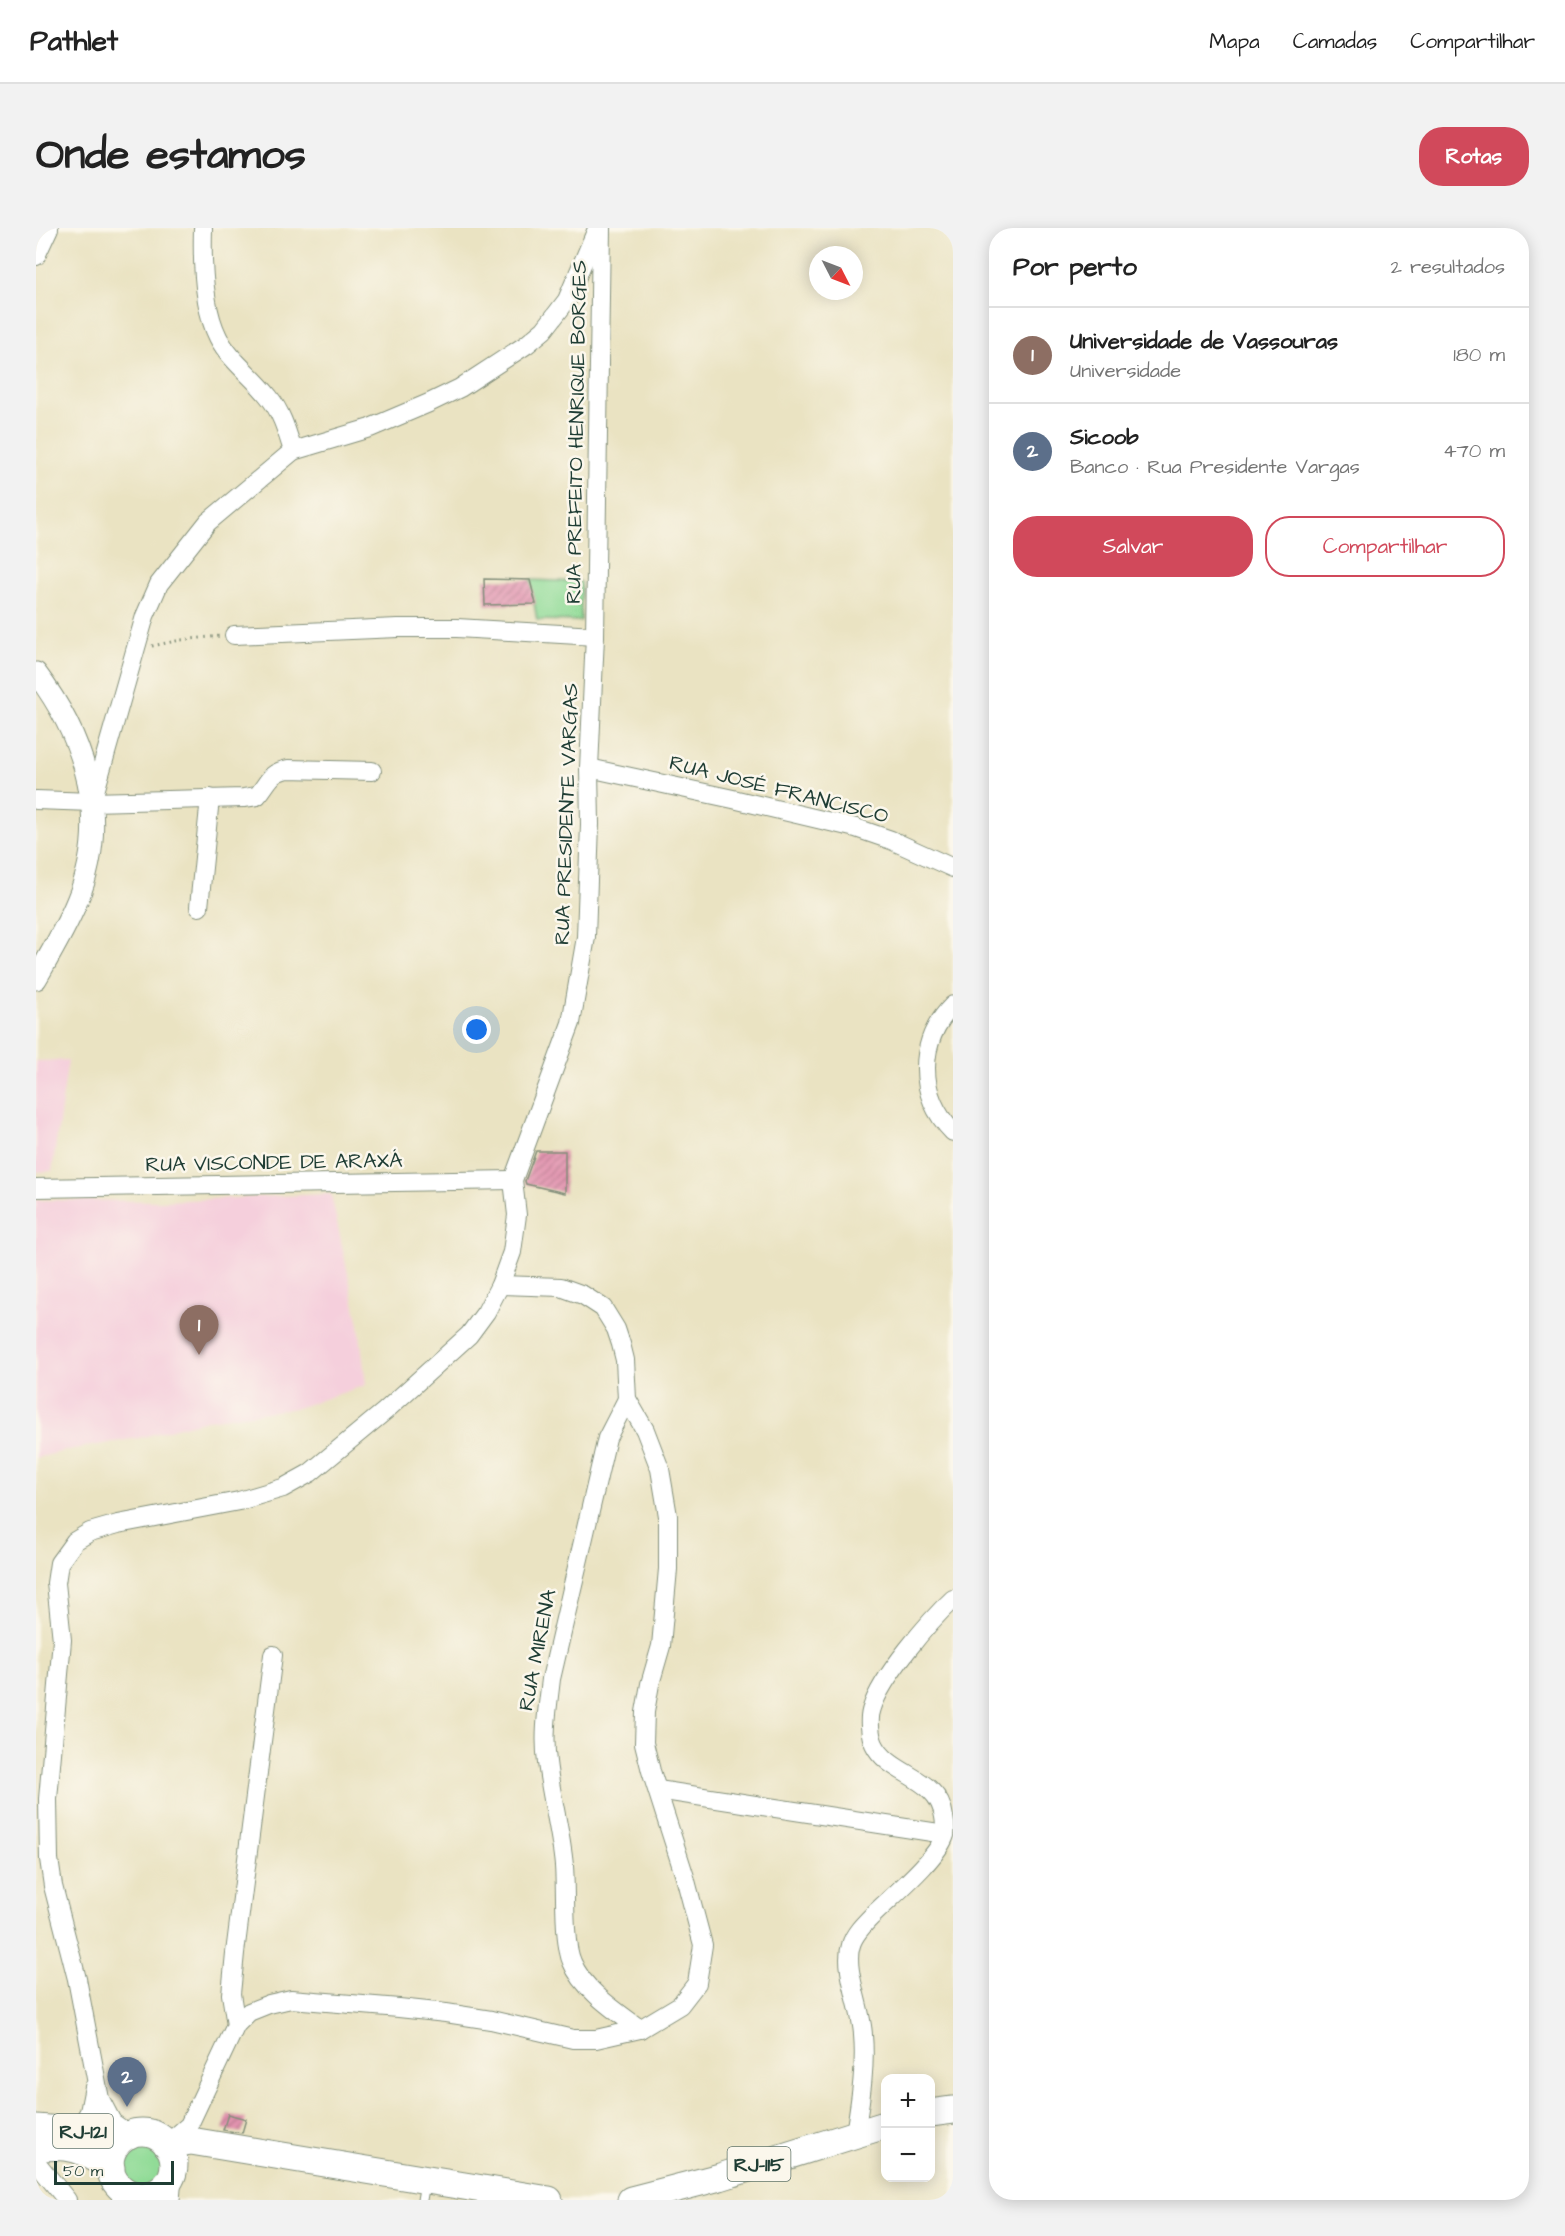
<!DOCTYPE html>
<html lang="pt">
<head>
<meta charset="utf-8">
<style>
  :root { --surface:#fff; --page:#f2f2f2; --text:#222; --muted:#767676; --line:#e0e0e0; --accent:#d1495b }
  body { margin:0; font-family:"Architects Daughter",sans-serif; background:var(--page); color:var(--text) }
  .controls { position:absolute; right:18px; bottom:18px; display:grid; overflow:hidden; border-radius:12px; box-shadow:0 3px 15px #0003 }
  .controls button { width:54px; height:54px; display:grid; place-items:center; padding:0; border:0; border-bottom:2px solid var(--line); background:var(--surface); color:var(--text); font:30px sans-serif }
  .compass { position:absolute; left:773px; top:18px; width:54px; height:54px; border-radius:50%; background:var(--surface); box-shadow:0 3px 15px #0003; rotate:132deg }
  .scale { position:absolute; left:18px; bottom:15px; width:120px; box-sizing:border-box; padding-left:6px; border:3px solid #1f3d34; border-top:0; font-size:16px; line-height:21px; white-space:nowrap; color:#1f3d34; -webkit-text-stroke:4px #fbf7ec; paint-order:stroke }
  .you { position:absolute; left:441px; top:802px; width:21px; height:21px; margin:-15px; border:4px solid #fff; border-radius:50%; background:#1a73e8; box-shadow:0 0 0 9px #1a73e833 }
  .badge { display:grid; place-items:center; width:39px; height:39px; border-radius:50%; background:var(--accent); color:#fff; font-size:20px; font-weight:700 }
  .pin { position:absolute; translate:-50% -50px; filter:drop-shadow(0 2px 3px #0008) }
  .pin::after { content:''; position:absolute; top:32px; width:21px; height:18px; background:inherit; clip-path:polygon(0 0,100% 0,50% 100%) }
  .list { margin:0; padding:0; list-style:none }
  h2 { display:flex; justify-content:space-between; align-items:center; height:78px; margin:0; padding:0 24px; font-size:26px }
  h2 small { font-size:20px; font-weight:400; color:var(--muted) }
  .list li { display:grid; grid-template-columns:39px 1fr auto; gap:18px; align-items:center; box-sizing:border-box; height:96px; padding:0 24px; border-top:2px solid var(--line) }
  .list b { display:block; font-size:22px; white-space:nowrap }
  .list p { margin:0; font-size:20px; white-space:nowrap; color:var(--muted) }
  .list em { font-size:20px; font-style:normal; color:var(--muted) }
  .actions { display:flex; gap:12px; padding:18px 24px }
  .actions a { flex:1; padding:14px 0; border:2px solid var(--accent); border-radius:24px; text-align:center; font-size:21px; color:var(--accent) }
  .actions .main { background:var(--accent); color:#fff }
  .map { position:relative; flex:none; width:917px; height:1972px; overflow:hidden; border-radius:24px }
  header { display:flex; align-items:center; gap:36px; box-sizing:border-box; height:84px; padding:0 30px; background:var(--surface); border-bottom:2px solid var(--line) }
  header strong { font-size:28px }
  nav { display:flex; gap:33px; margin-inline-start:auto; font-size:21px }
  .intro { display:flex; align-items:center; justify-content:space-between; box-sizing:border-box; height:144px; padding:0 36px }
  h1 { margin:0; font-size:42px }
  .button { padding:15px 27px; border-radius:24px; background:var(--accent); color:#fff; font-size:21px; font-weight:700 }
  main { display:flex; gap:36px; padding:0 36px }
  aside { flex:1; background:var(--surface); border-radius:24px; box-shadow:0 3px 15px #0003 }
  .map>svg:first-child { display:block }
  .built { fill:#f5cfdc }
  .green { fill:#91db97; stroke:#588c66; stroke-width:1.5 }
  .building { fill:url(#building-hatch) }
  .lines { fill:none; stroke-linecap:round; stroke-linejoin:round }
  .service-casing { stroke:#84907b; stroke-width:11 }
  .minor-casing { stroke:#84907b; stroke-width:20 }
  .tertiary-casing { stroke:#84907b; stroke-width:23 }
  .primary-casing { stroke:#84907b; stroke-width:29 }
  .path { stroke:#84907b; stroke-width:3; stroke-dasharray:1.5 4.5; stroke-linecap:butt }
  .service { stroke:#fff; stroke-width:9 }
  .minor { stroke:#fff; stroke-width:18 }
  .tertiary { stroke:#fff; stroke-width:21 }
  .primary { stroke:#fff; stroke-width:27 }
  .labels { text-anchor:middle; stroke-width:5; stroke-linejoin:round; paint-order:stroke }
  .shield { fill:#fbf7ec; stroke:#61756b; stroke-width:1.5 }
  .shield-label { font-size:20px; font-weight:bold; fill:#1f3d34 }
  .street-label { font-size:21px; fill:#1f3d34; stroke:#fbf7ec }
</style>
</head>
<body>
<header>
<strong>Pathlet</strong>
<nav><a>Mapa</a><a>Camadas</a><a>Compartilhar</a></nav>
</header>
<div class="intro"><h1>Onde estamos</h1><a class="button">Rotas</a></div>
<main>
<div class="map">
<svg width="917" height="1972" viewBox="0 0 917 1972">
  <defs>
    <pattern id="building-hatch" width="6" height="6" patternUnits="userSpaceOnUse" patternTransform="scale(1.5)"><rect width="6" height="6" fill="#e293af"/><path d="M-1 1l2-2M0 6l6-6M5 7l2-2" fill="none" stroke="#b7798f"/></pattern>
  </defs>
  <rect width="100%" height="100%" fill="#fbf7ec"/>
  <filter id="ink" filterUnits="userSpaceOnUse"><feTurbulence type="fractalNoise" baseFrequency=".0167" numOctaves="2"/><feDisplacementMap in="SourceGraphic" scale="12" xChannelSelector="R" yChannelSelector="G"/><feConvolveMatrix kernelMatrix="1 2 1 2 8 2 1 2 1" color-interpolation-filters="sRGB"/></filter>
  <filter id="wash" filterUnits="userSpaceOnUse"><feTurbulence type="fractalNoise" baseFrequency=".008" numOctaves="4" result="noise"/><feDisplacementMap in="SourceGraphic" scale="24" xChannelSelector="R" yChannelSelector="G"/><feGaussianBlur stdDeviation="1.35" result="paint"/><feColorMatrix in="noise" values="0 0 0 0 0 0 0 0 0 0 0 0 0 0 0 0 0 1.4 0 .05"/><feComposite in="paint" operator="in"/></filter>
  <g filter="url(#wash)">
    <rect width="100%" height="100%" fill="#eae3c2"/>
    <g class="built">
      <path d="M32,832L16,943L0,944V833Z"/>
      <path d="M295,966L323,1097L330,1157L261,1180L170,1192L103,1210L37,1221L0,1230V972L125,973Z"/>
    </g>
    <g class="green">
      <path d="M494,352L545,354V393L501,392Z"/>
      <circle cx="106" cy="1938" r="26"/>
    </g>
    <g id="blocks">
      <g class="building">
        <path d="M448,351L494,352L500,376L449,377Z"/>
        <path d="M500,923H529V965L490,956L489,953Z"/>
        <path d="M192,1886L210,1891L206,1905L187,1902Z"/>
      </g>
    </g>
  </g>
  <g filter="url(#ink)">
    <use href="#blocks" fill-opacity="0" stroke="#84907b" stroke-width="1.5"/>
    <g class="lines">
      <defs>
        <path id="service" d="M386,1972L389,1955"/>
        <g id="minor">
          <path d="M167,0C166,33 167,79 182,109C194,133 217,148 233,169C246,185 251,204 257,223"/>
          <path d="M0,28L13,0"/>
          <path d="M198,407L362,400H421L559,408"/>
          <path d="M553,540L697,571L820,600L855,612L917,640"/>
          <path d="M0,572L56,574L208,570L221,568C233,555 232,545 252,541L336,543"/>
          <path d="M56,574L109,388L123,356L172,294L257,223L334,200L393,175L424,160L490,117L508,102L531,72L561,1"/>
          <path d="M163,679L174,570"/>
          <path d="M917,777C881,813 881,867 917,904"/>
          <path d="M0,960L477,952"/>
          <path d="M591,1171L571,1210L515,1451C512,1478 507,1506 511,1534C515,1569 525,1603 528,1638C530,1662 527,1714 536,1734C547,1762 581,1784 604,1801"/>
          <path d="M622,1562L909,1606"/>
          <path d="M200,1797L195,1766L199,1725L237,1427"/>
          <path d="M42,1903L53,1884L58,1859"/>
          <path d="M819,1906C824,1874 830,1840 827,1807C826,1780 807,1741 815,1717C818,1706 828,1696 836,1688C855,1669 902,1630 909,1607C910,1602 909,1594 908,1589C903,1548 853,1548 838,1516C834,1507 832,1490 836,1480C845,1450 893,1393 917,1371"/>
          <path d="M94,1907L76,1894L64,1871L41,1751L17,1658L13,1631L12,1571L26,1412L20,1355L23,1335L39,1313L54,1304L82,1296L203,1273L247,1260L274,1245L349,1183L433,1107L450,1084L464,1057L476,1024L481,987L477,952L535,795L550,709L554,596L553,540L559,408L565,0"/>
          <path d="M132,1915L153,1897L200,1797L213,1784L233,1776L255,1771L363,1780L410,1785L455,1792L537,1811H560L604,1801L644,1777L661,1755L667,1717L649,1649L615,1543L608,1515L609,1484L614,1456L625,1418L632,1341V1288L624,1241L609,1202L591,1171L589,1132L585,1116L580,1101L567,1080L547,1067L525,1059L464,1057"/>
          <path d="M0,1934L31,1972"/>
        </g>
        <g id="tertiary">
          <path d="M0,445C50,511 75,593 41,673C30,700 15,725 0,751"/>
          <path d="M133,1972L135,1949"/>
        </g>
        <g id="primary">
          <path d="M894,1885L917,1882"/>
          <path d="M0,1900L93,1907"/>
          <circle cx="106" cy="1936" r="32"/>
          <path d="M131,1917L155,1913L513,1972"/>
          <path d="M0,1920C34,1915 47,1921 75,1940"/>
          <path d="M595,1972L684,1949L849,1897"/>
        </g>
      </defs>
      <use href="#service" class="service-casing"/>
      <use href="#minor" class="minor-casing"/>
      <use href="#tertiary" class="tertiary-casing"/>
      <use href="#primary" class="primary-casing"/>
      <path class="path" d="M116,418L145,412L184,408"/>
      <use href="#service" class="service"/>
      <use href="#minor" class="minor"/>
      <use href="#tertiary" class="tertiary"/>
      <use href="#primary" class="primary"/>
    </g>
  </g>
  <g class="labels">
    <g class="shield">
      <rect x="17" y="1886" width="60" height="34" rx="4.5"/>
      <rect x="691.5" y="1919" width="63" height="34" rx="4.5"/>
    </g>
    <g class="shield-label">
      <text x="47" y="1910">RJ-121</text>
      <text x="723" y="1943">RJ-115</text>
    </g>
    <g class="street-label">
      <text transform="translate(540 204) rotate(-89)" y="7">RUA PREFEITO HENRIQUE BORGES</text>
      <text transform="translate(743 561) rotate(14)" y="7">RUA JOSÉ FRANCISCO</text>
      <text transform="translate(530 586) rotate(-88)" y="7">RUA PRESIDENTE VARGAS</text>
      <text transform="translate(238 934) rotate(-1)" y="7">RUA VISCONDE DE ARAXÁ</text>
      <text transform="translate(501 1422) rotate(-79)" y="7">RUA MIRENA</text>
    </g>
  </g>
</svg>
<div class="controls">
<button>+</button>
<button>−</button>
</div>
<svg class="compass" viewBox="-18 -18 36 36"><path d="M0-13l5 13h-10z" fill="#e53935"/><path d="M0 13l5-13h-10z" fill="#767676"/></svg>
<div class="scale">50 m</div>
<div class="you"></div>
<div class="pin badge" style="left:163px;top:1127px;background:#8d6e63">1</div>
<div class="pin badge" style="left:91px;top:1879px;background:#5c6f8a">2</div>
</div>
<aside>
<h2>Por perto<small>2 resultados</small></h2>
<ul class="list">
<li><span class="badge" style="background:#8d6e63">1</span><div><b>Universidade de Vassouras</b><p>Universidade</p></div><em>180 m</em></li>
<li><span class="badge" style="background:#5c6f8a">2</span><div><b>Sicoob</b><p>Banco · Rua Presidente Vargas</p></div><em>470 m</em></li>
</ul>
<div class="actions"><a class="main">Salvar</a><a>Compartilhar</a></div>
</aside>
</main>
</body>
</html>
